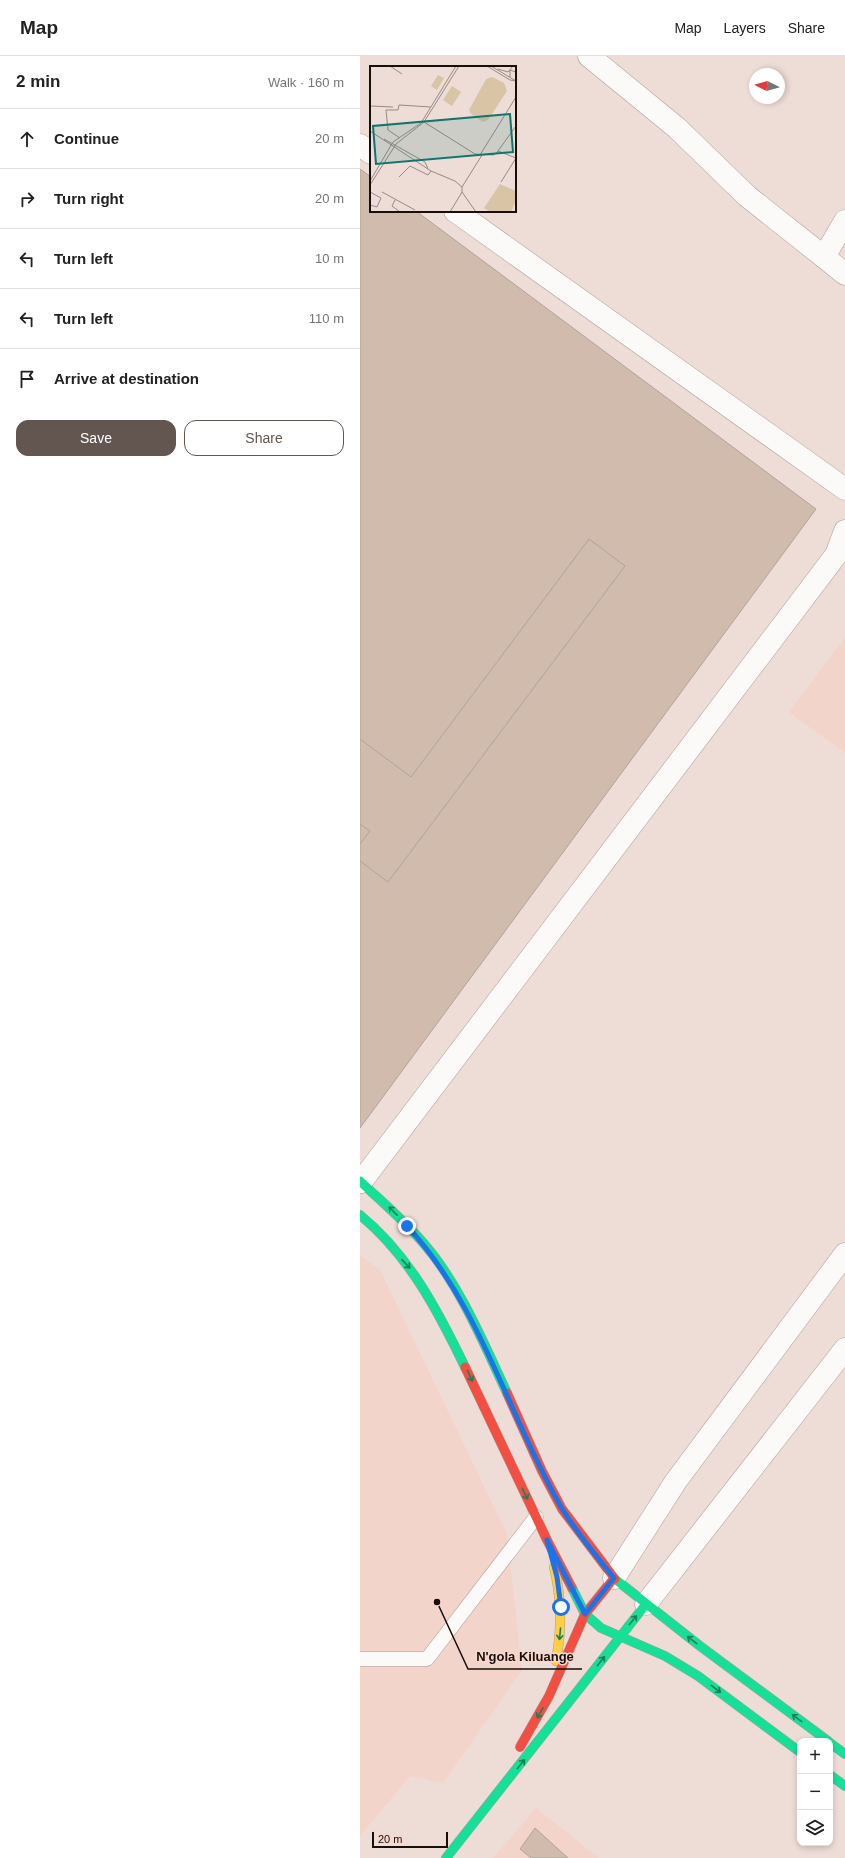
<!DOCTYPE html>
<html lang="en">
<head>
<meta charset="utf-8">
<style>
  :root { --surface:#fff; --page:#f2f2f2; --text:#222; --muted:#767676; --line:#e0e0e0; --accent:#635651 }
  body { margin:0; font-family:Arial,sans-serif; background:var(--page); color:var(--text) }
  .controls { position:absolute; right:12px; bottom:12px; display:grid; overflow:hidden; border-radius:8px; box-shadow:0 2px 6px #0003 }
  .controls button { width:36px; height:36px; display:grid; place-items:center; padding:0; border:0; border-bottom:1px solid var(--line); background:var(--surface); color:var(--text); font:20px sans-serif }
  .compass { position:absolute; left:389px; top:12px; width:36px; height:36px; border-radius:50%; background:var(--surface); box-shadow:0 2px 6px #0003; rotate:275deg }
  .scale { position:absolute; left:12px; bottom:10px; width:76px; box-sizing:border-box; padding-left:4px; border:2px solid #180e0a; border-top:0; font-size:11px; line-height:14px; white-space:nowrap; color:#180e0a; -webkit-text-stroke:3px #f8d8cc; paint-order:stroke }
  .stop { position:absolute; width:12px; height:12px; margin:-9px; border:3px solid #1a73e8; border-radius:50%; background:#fff }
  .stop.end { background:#1a73e8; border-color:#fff; box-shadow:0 1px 4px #0008 }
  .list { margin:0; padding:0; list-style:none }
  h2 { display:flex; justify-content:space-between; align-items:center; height:52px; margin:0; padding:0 16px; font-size:17px }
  h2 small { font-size:13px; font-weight:400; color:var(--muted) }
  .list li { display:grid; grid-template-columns:26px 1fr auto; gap:12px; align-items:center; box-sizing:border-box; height:60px; padding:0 16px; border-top:1px solid var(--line) }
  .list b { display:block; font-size:15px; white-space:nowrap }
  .list em { font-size:13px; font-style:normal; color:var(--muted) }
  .actions { display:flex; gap:8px; padding:12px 16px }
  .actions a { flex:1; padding:9px 0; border:1px solid var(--accent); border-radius:12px; text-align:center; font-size:14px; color:var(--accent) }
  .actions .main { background:var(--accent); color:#fff }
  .icon { flex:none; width:22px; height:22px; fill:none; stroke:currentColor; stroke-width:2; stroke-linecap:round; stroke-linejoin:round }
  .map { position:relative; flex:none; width:485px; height:1802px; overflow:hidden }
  header { display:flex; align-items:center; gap:24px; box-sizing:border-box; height:56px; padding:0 20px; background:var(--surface); border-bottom:1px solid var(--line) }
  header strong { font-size:19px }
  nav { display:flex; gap:22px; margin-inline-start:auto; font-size:14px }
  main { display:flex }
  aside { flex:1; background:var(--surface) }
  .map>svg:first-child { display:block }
  .built { fill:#f3d4ca }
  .building { fill:#d0bbac; stroke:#b0a49d }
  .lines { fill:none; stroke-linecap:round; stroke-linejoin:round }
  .lane-casing { stroke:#ad9f9a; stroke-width:15 }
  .street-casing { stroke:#ad9f9a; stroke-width:23 }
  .fast-casing { stroke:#ad9f9a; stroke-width:10 }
  .slow-casing { stroke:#ad9f9a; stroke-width:10 }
  .jam-casing { stroke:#ad9f9a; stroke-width:10 }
  .lane { stroke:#fcfaf9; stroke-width:14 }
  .street { stroke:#fcfaf9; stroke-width:22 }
  .fast { stroke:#16e098; stroke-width:9 }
  .slow { stroke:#ffcf43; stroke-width:9 }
  .jam { stroke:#f24e42; stroke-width:9 }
  .oneway { stroke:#178258 }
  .route { stroke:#1a73e8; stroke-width:5 }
  .inset-road { fill:none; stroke:#988a84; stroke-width:1 }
  .view { fill:#0f766e; fill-opacity:0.15; stroke:#0f766e; stroke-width:2 }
  .inset-edge { fill:none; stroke:#180e0a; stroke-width:2 }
  .leader { fill:none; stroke:#180e0a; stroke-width:1.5 }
  .callout-dot { fill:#180e0a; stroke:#f8d8cc; stroke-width:1.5 }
  .callout-label { font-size:13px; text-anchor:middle; font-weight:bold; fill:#180e0a; stroke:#f8d8cc; stroke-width:3; stroke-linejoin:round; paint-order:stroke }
</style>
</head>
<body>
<header>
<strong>Map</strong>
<nav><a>Map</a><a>Layers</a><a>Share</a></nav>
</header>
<main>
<aside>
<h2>2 min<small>Walk · 160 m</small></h2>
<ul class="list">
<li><svg class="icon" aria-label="ahead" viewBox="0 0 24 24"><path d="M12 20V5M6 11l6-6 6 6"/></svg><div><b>Continue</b></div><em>20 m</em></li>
<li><svg class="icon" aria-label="right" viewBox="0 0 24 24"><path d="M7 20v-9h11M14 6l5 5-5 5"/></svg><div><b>Turn right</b></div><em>20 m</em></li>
<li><svg class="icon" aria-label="left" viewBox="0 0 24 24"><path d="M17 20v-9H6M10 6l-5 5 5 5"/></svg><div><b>Turn left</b></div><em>10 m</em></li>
<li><svg class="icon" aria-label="left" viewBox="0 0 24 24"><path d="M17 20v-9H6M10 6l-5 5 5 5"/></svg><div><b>Turn left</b></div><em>110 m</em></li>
<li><svg class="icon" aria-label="arrive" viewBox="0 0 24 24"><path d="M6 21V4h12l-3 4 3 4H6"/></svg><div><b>Arrive at destination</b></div></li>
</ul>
<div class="actions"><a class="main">Save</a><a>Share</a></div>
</aside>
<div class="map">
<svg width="485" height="1802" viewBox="0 0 485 1802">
  <rect width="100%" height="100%" fill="#eedcd6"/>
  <g class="built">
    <path d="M485,581V697L429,656Z"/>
    <path d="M0,1199L20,1214L147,1478L162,1614L83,1727L50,1720L0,1780Z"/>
    <path d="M176,1752L239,1802H133Z"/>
  </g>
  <g class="building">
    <path d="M0,113L11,121V155H56L456,453L0,1072Z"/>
    <path d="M229,483L265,510L28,826L0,805V788L10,775L0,768V683L51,721Z"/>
    <path d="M175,1772L208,1802H171L160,1793Z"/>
  </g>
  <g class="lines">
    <defs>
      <path id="lane" d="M0,1603H67L176,1461"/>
      <g id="street">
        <path d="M229,0L317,72L387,140L464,201"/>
        <path d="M0,89L11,97"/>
        <path d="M95,155L485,433"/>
        <path d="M485,165L464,201L485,218"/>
        <path d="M1,1126L476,499L485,475"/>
        <path d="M254,1522L316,1425L485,1198"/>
        <path d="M286,1548L485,1293"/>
      </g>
      <g id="fast">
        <path d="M0,1125C22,1146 46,1166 65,1189C99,1228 125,1290 147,1337"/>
        <path d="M0,1159C49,1199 78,1255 105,1311"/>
        <path d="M255,1523L340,1590L468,1685"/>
        <path d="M212,1532L225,1558L241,1572L305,1600L338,1620L440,1696"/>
        <path d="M470,1687L485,1698"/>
        <path d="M470,1719L485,1730"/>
        <path d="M86,1802L286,1548"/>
      </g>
      <path id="slow" d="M194,1511C202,1543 202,1573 196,1605"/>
      <g id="jam">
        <path d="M105,1311L187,1484L212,1532"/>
        <path d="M147,1337L182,1415L202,1453L255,1523"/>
        <path d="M160,1691L189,1640L225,1558L254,1522"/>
      </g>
    </defs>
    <use href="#lane" class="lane-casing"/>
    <use href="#street" class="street-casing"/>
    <use href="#fast" class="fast-casing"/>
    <use href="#slow" class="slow-casing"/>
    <use href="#jam" class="jam-casing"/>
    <use href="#lane" class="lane"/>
    <use href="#street" class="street"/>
    <use href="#fast" class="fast"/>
    <use href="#slow" class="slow"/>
    <use href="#jam" class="jam"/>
  </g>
  <defs><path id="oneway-shaft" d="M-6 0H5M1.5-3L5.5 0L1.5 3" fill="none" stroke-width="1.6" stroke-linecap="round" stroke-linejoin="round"/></defs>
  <g class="oneway">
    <use href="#oneway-shaft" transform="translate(33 1155) rotate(-135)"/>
    <use href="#oneway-shaft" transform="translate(46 1208) rotate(47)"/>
    <use href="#oneway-shaft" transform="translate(110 1320) rotate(65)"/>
    <use href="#oneway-shaft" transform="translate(165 1438) rotate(65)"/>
    <use href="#oneway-shaft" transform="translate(273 1564) rotate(-52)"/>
    <use href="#oneway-shaft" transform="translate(200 1578) rotate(95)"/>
    <use href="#oneway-shaft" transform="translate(332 1584) rotate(-142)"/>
    <use href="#oneway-shaft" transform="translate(241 1605) rotate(-52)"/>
    <use href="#oneway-shaft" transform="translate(356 1633) rotate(37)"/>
    <use href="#oneway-shaft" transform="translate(180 1657) rotate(120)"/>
    <use href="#oneway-shaft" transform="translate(437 1662) rotate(-144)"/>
    <use href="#oneway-shaft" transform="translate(161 1708) rotate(-52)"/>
  </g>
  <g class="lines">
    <path class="route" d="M47,1170C121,1250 148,1359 201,1451C216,1476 236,1500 254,1522L225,1558L187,1484L197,1521L201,1551"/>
  </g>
  <g transform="translate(10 10)">
    <rect width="146" height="146" fill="#eedcd6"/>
    <path d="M68,9L74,12L67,24L61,20ZM122,11L134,17L137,25L118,54L113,56L101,48L99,44L116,13ZM82,20L91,26L82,40L73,34ZM130,118L146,125V135L141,146H120L114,142Z" fill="#d9c5a6"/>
    <path class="inset-road" d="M20,0L32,8M117,0L140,14L146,15M121,0L146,15M128,3L138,6L143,0M140,11V4L146,6M0,40L23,41M54,56L105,88L124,89L128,85L146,92M0,65L61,105L85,115L92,121V126L80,146M30,72L18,64L16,44H28L29,39L61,41M14,73L55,96L58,103M128,85L146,60M110,89L146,31M29,111L40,100L58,109L61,105M0,115L23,76L51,57L86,0M131,116L146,92M0,119L26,78L54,56L89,0M92,121L112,89M0,126L11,132L7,141L0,139M12,126L45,144M92,126L106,146M25,134L22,140L30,146"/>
    <path class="view" d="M140,48L143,86L6,98L3,60Z"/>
    <rect width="146" height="146" class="inset-edge"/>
  </g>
  <path class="leader" d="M77 1546L108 1613H222"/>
  <circle class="callout-dot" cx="77" cy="1546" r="4"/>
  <g class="callout-label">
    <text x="165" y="1605">N'gola Kiluange</text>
  </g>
</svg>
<div class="controls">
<button>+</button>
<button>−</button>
<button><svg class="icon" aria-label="layers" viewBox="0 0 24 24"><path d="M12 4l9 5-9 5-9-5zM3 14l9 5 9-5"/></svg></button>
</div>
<svg class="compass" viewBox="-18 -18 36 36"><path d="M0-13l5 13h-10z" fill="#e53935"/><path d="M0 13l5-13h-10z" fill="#767676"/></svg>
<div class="scale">20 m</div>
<div class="stop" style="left:201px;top:1551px"></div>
<div class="stop end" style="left:47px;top:1170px"></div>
</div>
</main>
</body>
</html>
